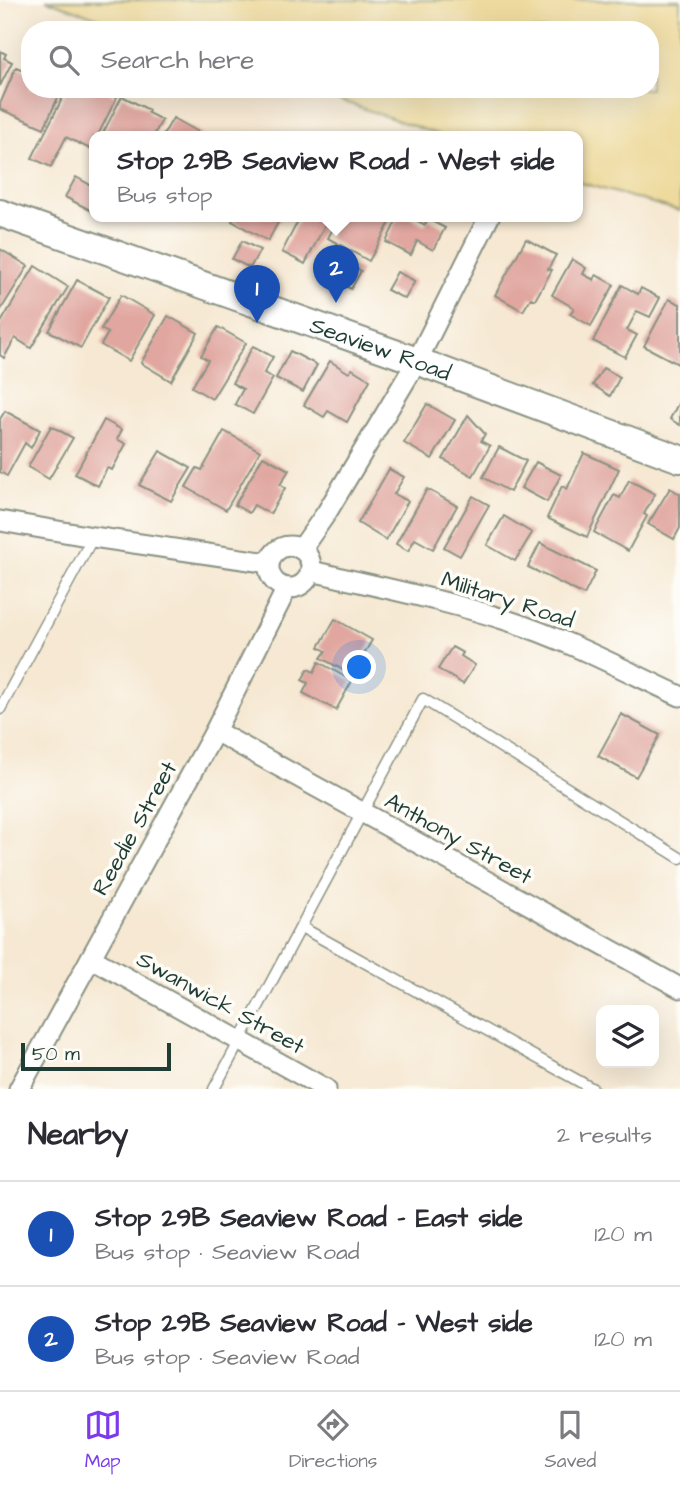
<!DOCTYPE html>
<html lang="en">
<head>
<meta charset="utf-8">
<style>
  :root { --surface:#fff; --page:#f2f2f3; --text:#2b2b33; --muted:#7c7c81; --line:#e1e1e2; --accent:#7c3aed }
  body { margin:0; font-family:"Architects Daughter",sans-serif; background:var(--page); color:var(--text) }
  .controls { position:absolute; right:21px; bottom:21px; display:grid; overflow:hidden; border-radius:14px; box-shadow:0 7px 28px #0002 }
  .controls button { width:63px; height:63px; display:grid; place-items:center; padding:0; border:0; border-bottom:2px solid var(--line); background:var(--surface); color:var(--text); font:35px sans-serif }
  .scale { position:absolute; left:21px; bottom:18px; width:150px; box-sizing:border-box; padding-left:7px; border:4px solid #1f3d34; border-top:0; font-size:19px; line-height:24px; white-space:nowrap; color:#1f3d34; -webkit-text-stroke:5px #fdfcf7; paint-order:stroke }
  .you { position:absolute; left:360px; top:668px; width:24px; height:24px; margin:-18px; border:5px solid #fff; border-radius:50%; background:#1a73e8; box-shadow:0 0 0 10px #1a73e833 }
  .badge { display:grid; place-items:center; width:46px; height:46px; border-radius:50%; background:var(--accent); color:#fff; font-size:23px; font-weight:700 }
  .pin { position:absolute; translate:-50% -58px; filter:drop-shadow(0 2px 4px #0008) }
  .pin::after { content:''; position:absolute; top:37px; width:24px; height:21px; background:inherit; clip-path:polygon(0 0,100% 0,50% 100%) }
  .popup { position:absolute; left:89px; top:131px; width:494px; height:91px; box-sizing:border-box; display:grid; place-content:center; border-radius:14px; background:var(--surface); filter:drop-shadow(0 2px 5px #0005); font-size:23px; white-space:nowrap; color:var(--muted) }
  .popup b { font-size:26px; color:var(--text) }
  .popup::after { content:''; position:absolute; left:50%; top:100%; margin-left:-14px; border:14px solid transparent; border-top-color:var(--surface) }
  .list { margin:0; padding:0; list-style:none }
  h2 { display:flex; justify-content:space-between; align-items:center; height:91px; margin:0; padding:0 28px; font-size:30px }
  h2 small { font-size:23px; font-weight:400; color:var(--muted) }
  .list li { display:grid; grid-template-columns:46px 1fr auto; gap:21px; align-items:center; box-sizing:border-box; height:105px; padding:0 28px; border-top:2px solid var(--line) }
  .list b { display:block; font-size:26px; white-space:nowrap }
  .list p { margin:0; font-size:23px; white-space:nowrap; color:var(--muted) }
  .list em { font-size:23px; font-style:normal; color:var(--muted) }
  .icon { flex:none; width:38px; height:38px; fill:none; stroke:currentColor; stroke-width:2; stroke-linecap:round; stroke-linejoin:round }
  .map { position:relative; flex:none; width:680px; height:1089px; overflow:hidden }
  .search { position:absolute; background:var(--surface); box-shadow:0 7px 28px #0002; left:21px; right:21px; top:21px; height:77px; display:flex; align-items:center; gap:18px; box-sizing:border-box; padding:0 24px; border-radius:28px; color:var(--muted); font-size:26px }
  .sheet { height:301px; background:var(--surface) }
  nav { display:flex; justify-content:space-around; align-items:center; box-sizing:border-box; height:98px; border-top:2px solid var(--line); background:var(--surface); font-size:19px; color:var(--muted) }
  nav a { display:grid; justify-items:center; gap:4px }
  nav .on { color:var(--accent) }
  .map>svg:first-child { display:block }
  .sand { fill:#eeda9e; stroke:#868c69; stroke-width:2 }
  .building { fill:#e0a69f }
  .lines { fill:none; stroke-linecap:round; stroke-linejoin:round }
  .service-casing { stroke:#8a9283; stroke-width:13 }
  .minor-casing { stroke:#8a9283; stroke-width:23 }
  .secondary-casing { stroke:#8a9283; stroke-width:30 }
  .service { stroke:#fff; stroke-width:10 }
  .minor { stroke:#fff; stroke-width:19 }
  .secondary { stroke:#fff; stroke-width:26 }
  .labels { text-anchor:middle; stroke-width:7; stroke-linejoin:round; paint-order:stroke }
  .street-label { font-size:23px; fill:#1f3d34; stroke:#fdfcf7 }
</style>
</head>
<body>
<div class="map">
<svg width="680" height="1089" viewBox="0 0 680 1089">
  <rect width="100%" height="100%" fill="#fdfcf7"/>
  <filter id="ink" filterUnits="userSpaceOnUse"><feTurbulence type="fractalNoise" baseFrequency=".0143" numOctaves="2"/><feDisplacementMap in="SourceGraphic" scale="14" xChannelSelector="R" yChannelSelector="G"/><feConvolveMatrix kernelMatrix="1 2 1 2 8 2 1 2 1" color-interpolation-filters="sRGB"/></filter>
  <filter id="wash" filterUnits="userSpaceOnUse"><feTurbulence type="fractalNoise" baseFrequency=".00686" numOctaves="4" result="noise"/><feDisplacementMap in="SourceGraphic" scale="28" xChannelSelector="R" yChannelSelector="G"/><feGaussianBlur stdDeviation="1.57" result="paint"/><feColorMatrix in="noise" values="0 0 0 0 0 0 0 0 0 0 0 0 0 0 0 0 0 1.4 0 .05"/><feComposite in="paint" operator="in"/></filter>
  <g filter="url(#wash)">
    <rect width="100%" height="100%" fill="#f6e8d2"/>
    <path class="sand" d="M46,0H680V211L578,182V137H445L308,89H650V30H133Z"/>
    <g id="blocks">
      <g class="building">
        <path d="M0,51L6,54L4,58L12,62L0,86Z"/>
        <path d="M16,67L30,73V89H62L44,128L0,109V104Z"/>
        <path d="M67,89H102L117,97L97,137H94V141L90,149L66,137L51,167L32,158Z"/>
        <path d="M122,96L149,110L148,113L162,120L153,137H101Z"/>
        <path d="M173,118L202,134L200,137H162Z"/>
        <path d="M76,177L94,187V212L65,197Z"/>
        <path d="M234,217H281L268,241L232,221Z"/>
        <path d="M300,217H329L305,264L282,252Z"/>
        <path d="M339,217H393L369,261L328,238Z"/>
        <path d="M398,217H410L425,225L428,219L445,228L433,250L417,241L411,255L386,242Z"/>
        <path d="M526,239L556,255L548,269L552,270L535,300L531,298L523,311L495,295Z"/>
        <path d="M242,241L260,250L250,268L232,259Z"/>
        <path d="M0,249L28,266L0,311Z"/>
        <path d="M572,259L586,268L583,274L594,280L596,275L614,285L591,326L570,314L574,308L552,295Z"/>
        <path d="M343,261L361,271L351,289L334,280Z"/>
        <path d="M35,266L68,287L31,348L15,338L4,358L0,355V324Z"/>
        <path d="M397,272L415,281L405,299L387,290Z"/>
        <path d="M77,280L109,297L81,348L49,331Z"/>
        <path d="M622,285L638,294L641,288L660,298L650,317L637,311L627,330L637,335L625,357L593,341Z"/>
        <path d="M121,295L155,315L129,361L101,345L108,333L101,329Z"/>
        <path d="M669,299L680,304V365L644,346Z"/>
        <path d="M168,316L198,333L171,381L141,363Z"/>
        <path d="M218,327L246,343L212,399L192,387L208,360L201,356Z"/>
        <path d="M253,346L273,357L264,373L273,378L253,414L235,404L243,389L232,383Z"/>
        <path d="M290,351L317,365L303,392L276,378Z"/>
        <path d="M330,361L349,373L352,369L370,380L347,422L328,411L324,417L304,405Z"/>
        <path d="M603,368L620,377L610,396L593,385Z"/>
        <path d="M680,400V425L670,419Z"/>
        <path d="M427,404L455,420L432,459L404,443Z"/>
        <path d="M5,411L40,430L31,448L25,443L7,476L0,472V419Z"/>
        <path d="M468,415L485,434L481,441L490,446L473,476L443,459Z"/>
        <path d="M104,420L122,430L117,439L126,444L112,470L107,468L98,486L75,474Z"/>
        <path d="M51,426L73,438L49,479L28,467Z"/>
        <path d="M224,431L260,451L226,510L186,487L197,468L202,470Z"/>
        <path d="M499,447L526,461L510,492L483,477Z"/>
        <path d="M160,451L191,468L171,501L139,485Z"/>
        <path d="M584,453L619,469L587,537L547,518L562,486L567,489Z"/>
        <path d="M263,456L289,470L280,485L285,488L270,514L254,505L249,513L235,505Z"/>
        <path d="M536,462L561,475L547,502L521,488Z"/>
        <path d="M389,469L404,477L394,494L408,501L386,540L358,523Z"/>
        <path d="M629,480L655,494L644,514L647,516L628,551L594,532L614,495L620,498Z"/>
        <path d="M670,488L680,494V528L674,539L648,524Z"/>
        <path d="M427,489L457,506L433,549L415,539L408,551L396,544Z"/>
        <path d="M473,496L489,505L460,556L444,547Z"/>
        <path d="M504,516L532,533L515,561L487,545Z"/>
        <path d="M540,543L596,571L584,595L528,567Z"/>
        <path d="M335,619L372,640L352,675L321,658L326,651L319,647Z"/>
        <path d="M452,647L463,653L461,656L475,665L463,684L438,669Z"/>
        <path d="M319,662L352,681L336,710L303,693L308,683L302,680L308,669L314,672Z"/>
        <path d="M621,714L660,735L636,777L598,756Z"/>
      </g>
    </g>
  </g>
  <g filter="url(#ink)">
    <use href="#blocks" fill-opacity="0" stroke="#8a9283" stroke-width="2"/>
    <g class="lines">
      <defs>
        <g id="service">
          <path d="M0,709L93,537"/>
          <path d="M301,927L593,1089"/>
          <path d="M214,1089L423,699L680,858"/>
        </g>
        <g id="minor">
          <path d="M0,521L93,537L269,563"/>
          <circle cx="290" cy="567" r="21"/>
          <path d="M302,548L327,512L417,361L489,217"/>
          <path d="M312,571C378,587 445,600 509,621C568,640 624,670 680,696"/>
          <path d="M215,731L680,988"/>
          <path d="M91,958L326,1089"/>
          <path d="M19,1089L215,731L287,588"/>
        </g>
        <g id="secondary">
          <path id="s1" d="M0,213L417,361L680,459"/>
        </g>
      </defs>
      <use href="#service" class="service-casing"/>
      <use href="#minor" class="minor-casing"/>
      <use href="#secondary" class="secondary-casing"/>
      <use href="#service" class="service"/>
      <use href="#minor" class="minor"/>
      <use href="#secondary" class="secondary"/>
    </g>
  </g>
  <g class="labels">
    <g class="street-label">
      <text dy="8" stroke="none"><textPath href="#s1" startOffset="404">Seaview Road</textPath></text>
      <text transform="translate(508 599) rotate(18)" y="8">Military Road</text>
      <text transform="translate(134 828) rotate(-61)" y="8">Reedie Street</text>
      <text transform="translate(459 838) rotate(29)" y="8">Anthony Street</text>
      <text transform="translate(221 1002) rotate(29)" y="8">Swanwick Street</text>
    </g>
  </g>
</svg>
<div class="controls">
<button><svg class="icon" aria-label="layers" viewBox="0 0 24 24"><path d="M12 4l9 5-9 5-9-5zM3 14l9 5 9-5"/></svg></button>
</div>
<div class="scale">50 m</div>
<div class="you"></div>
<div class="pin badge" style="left:257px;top:323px;background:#1a4fb4">1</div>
<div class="pin badge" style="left:336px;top:303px;background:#1a4fb4">2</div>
<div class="popup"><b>Stop 29B Seaview Road - West side</b>Bus stop</div>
<div class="search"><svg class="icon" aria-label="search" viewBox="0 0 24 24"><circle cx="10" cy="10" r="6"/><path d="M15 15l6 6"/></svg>Search here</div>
</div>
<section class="sheet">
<h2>Nearby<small>2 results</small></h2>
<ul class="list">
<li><span class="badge" style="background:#1a4fb4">1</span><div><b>Stop 29B Seaview Road - East side</b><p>Bus stop · Seaview Road</p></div><em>120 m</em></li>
<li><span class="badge" style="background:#1a4fb4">2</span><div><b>Stop 29B Seaview Road - West side</b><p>Bus stop · Seaview Road</p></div><em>120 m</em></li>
</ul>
</section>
<nav>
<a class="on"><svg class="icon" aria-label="map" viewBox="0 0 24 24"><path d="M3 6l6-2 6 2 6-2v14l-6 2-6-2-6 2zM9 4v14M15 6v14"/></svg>Map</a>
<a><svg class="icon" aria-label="directions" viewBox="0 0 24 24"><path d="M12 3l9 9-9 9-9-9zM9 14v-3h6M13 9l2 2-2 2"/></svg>Directions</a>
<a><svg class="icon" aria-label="saved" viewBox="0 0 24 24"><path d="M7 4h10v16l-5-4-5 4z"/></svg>Saved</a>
</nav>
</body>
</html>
